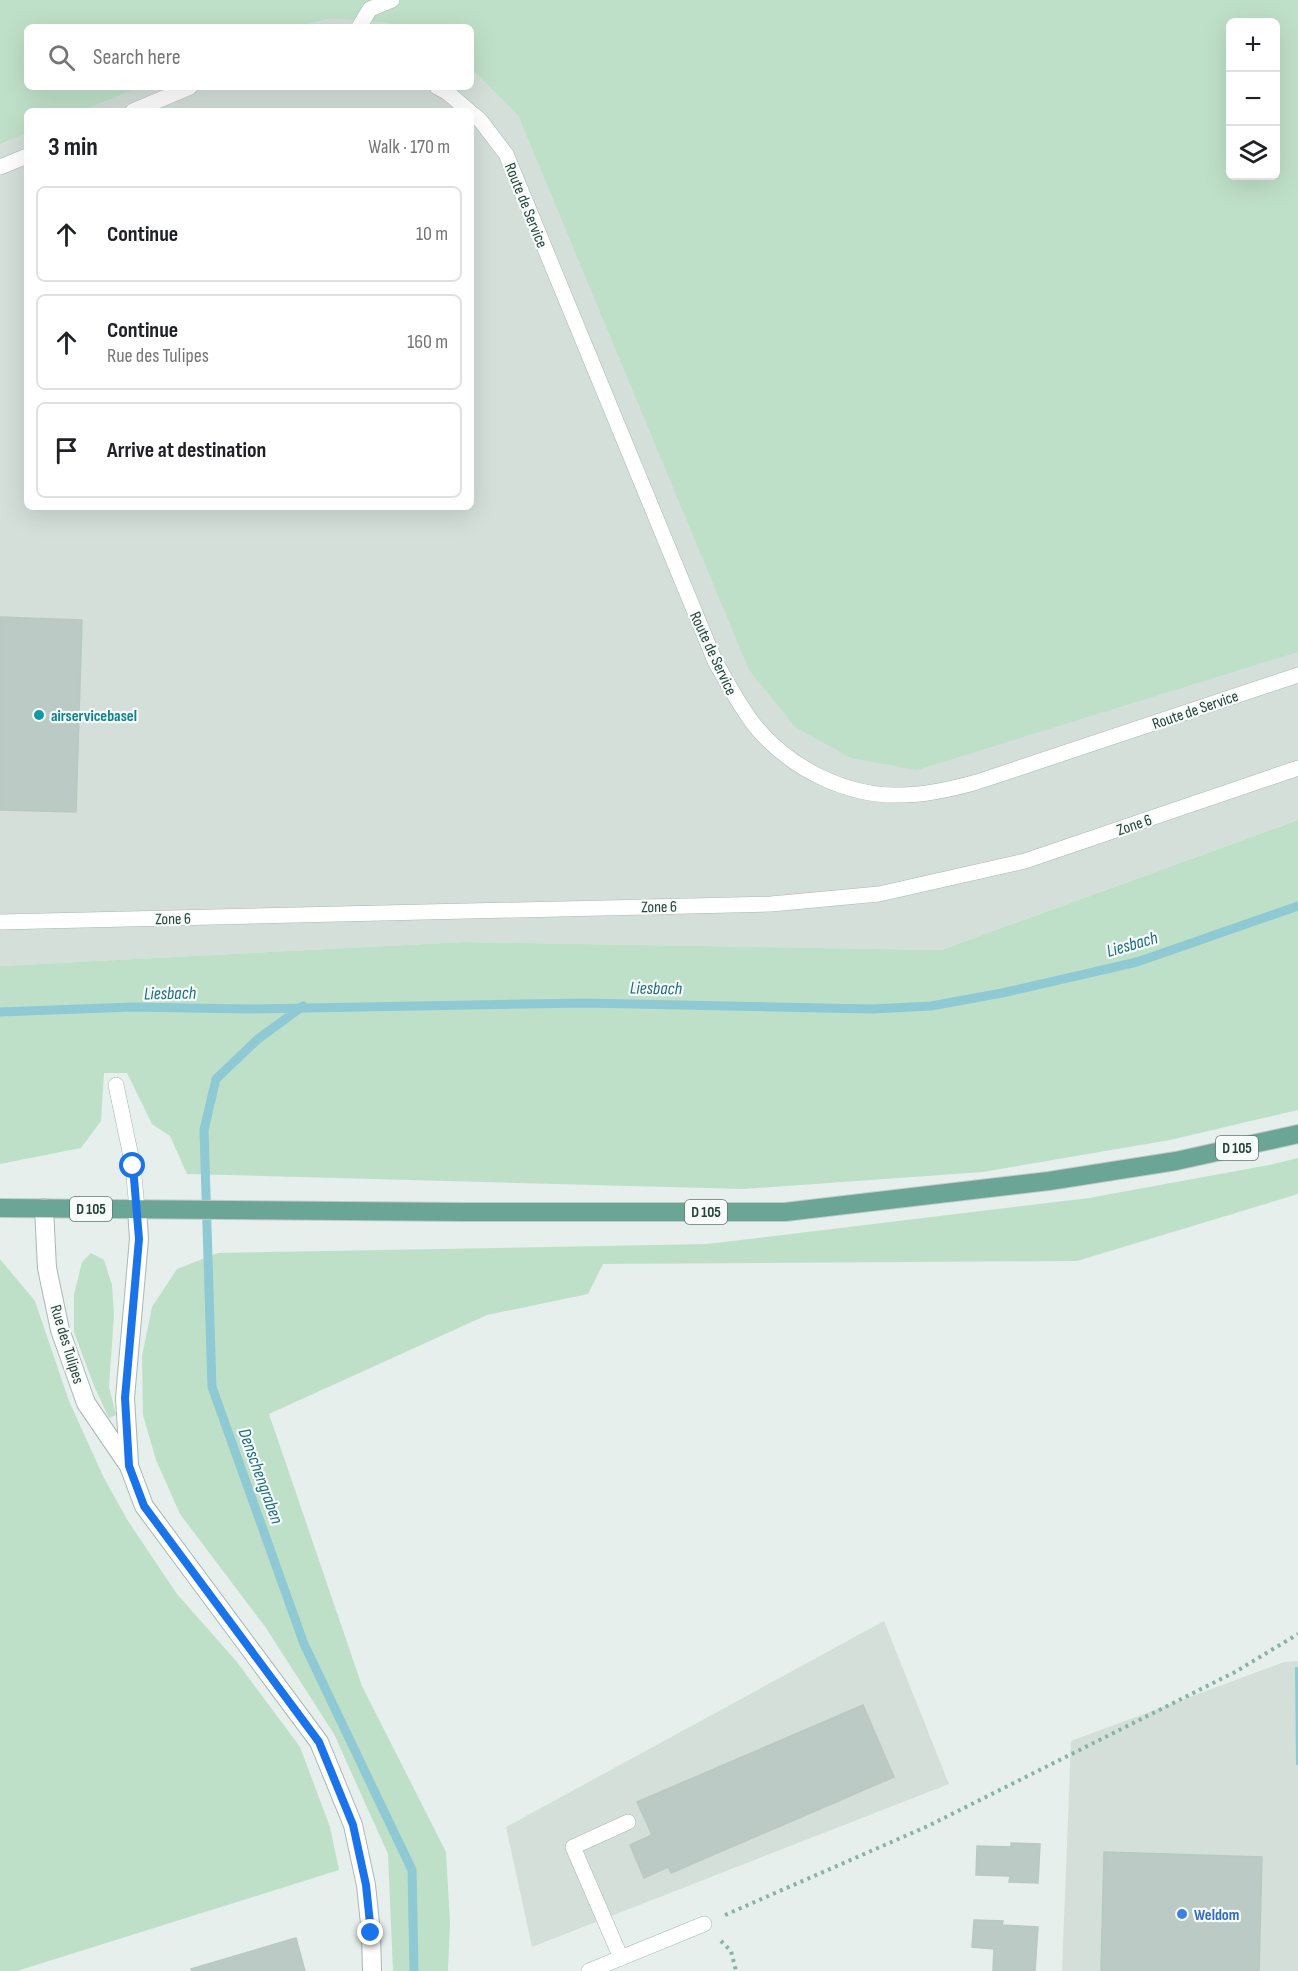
<!DOCTYPE html>
<html lang="en">
<head>
<meta charset="utf-8">
<style>
  :root { --surface:#fff; --page:#f2f2f2; --text:#202124; --muted:#757577; --line:#e0e0e0 }
  body { margin:0; font-family:"Sofia Sans Condensed",sans-serif; background:var(--page); color:var(--text) }
  .controls { position:absolute; right:18px; top:18px; display:grid; overflow:hidden; border-radius:9px; box-shadow:0 6px 24px #0002 }
  .controls button { width:54px; height:54px; display:grid; place-items:center; padding:0; border:0; border-bottom:2px solid var(--line); background:var(--surface); color:var(--text); font:30px sans-serif }
  .stop { position:absolute; width:18px; height:18px; margin:-14px; border:4px solid #1a73e8; border-radius:50%; background:#fff }
  .stop.end { background:#1a73e8; border-color:#fff; box-shadow:0 2px 6px #0008 }
  .list { margin:0; padding:0; list-style:none }
  h2 { display:flex; justify-content:space-between; align-items:center; height:78px; margin:0; padding:0 24px; font-size:26px }
  h2 small { font-size:20px; font-weight:400; color:var(--muted) }
  .list li { display:grid; grid-template-columns:39px 1fr auto; gap:18px; align-items:center; box-sizing:border-box; height:96px; margin:0 12px 12px; padding:0 12px; border:2px solid var(--line); border-radius:9px }
  .list b { display:block; font-size:22px; white-space:nowrap }
  .list p { margin:0; font-size:20px; white-space:nowrap; color:var(--muted) }
  .list em { font-size:20px; font-style:normal; color:var(--muted) }
  .icon { flex:none; width:33px; height:33px; fill:none; stroke:currentColor; stroke-width:2; stroke-linecap:round; stroke-linejoin:round }
  .map { position:relative; flex:none; width:1298px; height:1971px; overflow:hidden }
  .search { position:absolute; background:var(--surface); box-shadow:0 6px 24px #0002; left:24px; top:24px; width:450px; height:66px; display:flex; align-items:center; gap:15px; box-sizing:border-box; padding:0 21px; border-radius:9px; color:var(--muted); font-size:22px }
  .panel { position:absolute; background:var(--surface); box-shadow:0 6px 24px #0002; left:24px; top:108px; width:450px; height:402px; border-radius:9px }
  .map>svg:first-child { display:block }
  .built { fill:#d4dfda; fill-rule:evenodd }
  .green { fill:#bfe0c8; fill-rule:evenodd }
  .water { fill:#8ec9d4 }
  .lines { fill:none; stroke-linecap:round; stroke-linejoin:round }
  .stream { stroke:#8ec9d4; stroke-width:9 }
  .building { fill:#bbcac4; stroke:#b8c9c2; stroke-width:1.5 }
  .service-casing { stroke:#a8b8b2; stroke-width:16 }
  .tertiary-casing { stroke:#a8b8b2; stroke-width:20 }
  .primary-casing { stroke:#c2cac8; stroke-width:20 }
  .path { stroke:#86b3a5; stroke-width:4; stroke-dasharray:3 4.5; stroke-linecap:butt }
  .service { stroke:#fff; stroke-width:15 }
  .tertiary { stroke:#fff; stroke-width:18 }
  .primary { stroke:#6aa596; stroke-width:18 }
  .route { stroke:#1a73e8; stroke-width:8 }
  .culture-dot { fill:#0f9aa8; stroke:#f7fbf9; stroke-width:2 }
  .shop-dot { fill:#3f7fe0; stroke:#f7fbf9; stroke-width:2 }
  .labels { text-anchor:middle; stroke-width:4.5; stroke-linejoin:round; paint-order:stroke }
  .shield { fill:#f7fbf9; stroke:#637a73; stroke-width:1.5 }
  .shield-label { font-size:15px; font-weight:bold; fill:#24423a }
  .street-label { font-size:16px; fill:#24423a; stroke:#f7fbf9 }
  .culture-label { font-size:16px; font-weight:bold; fill:#0d838f; stroke:#f7fbf9; text-anchor:start }
  .shop-label { font-size:16px; font-weight:bold; fill:#366cbe; stroke:#f7fbf9; text-anchor:start }
  .water-label { font-size:18px; font-style:italic; fill:#1c6f80; stroke:#f7fbf9 }
</style>
</head>
<body>
<div class="map">
<svg width="1298" height="1971" viewBox="0 0 1298 1971">
  <rect width="100%" height="100%" fill="#e6efeb"/>
  <g class="built">
    <path d="M0,0H1298V820L941,950L464,942L0,966ZM1230,22H1276V176H1230ZM27,27H471V87H27ZM27,111H471V507H27Z"/>
    <path d="M884,1621L949,1784L532,1947L506,1827Z"/>
    <path d="M1298,1661V1971H1062L1071,1741L1284,1662Z"/>
  </g>
  <g class="green">
    <path d="M0,0H1298V652L917,770L851,758L795,727L749,670L518,115L471,68V27H397L389,23L332,18L292,27H27V87H140L81,111H27V133L0,144ZM1230,22H1276V176H1230Z"/>
    <path d="M1298,820V1110L1170,1140L983,1172L743,1189L187,1174L170,1136L152,1124L127,1073H104L101,1121L81,1148L0,1164V966L464,942L941,950Z"/>
    <path d="M1298,1158V1194L1077,1261L603,1264L588,1294L487,1315L269,1414L362,1686L446,1852L450,1923L448,1971H393L388,1854L334,1734L266,1628L180,1514L156,1460L143,1415L142,1356L152,1307L177,1269L218,1253L707,1244L1089,1198L1269,1165Z"/>
    <path d="M91,1253L104,1260L112,1285L114,1315L109,1387L116,1415L109,1418L94,1386L74,1332V1295L82,1262Z"/>
    <path d="M0,1259L35,1301L69,1401L104,1478L128,1521L177,1594L237,1662L300,1747L330,1827L339,1870L17,1971H0Z"/>
  </g>
  <path class="water" d="M1295,1667H1298V1765H1296Z"/>
  <g class="lines">
    <g class="stream">
      <path d="M303,1006L258,1039L216,1079L204,1130L212,1387L304,1644L412,1870L414,1971"/>
      <path d="M0,1012L132,1007L248,1009L584,1003L872,1009L931,1006L1002,993L1137,962L1298,906"/>
    </g>
  </g>
  <g class="building">
    <path d="M0,617L82,620L76,812L0,810Z"/>
    <path d="M863,1705L894,1777L671,1873L668,1867L644,1878L630,1845L652,1835L637,1802Z"/>
    <path d="M1011,1843L1040,1844L1038,1883L1009,1882L1010,1876L976,1875L977,1846L1011,1847Z"/>
    <path d="M1104,1852L1262,1857L1259,1971H1101Z"/>
    <path d="M974,1920L1003,1921L1002,1925L1038,1927L1035,1971H993L994,1949L972,1947Z"/>
    <path d="M296,1938L305,1971H192L191,1969Z"/>
  </g>
  <g class="lines">
    <defs>
      <g id="service">
        <path d="M359,27L370,9L392,0"/>
        <path d="M437,87L448,93L469,111"/>
        <path d="M133,111L190,87"/>
        <path d="M471,113L480,120L506,154L715,661C728,684 740,707 756,727C790,768 847,797 901,795C927,795 952,789 977,782L1298,675"/>
        <path d="M0,167L27,156"/>
        <path d="M0,922L771,904L879,894L1025,861L1298,768"/>
        <path d="M116,1085L133,1166L137,1209"/>
        <path d="M621,1958L573,1847L628,1822"/>
        <path d="M589,1971L704,1924"/>
      </g>
      <g id="tertiary">
        <path d="M44,1208L47,1268L60,1330L86,1403L129,1466L144,1506L319,1742L353,1825L366,1885L371,1933L372,1971"/>
        <path d="M129,1464L125,1398L139,1239L137,1209"/>
      </g>
      <path id="primary" d="M0,1208L464,1212H785L1049,1181L1176,1161L1298,1134"/>
    </defs>
    <use href="#service" class="service-casing"/>
    <use href="#tertiary" class="tertiary-casing"/>
    <use href="#primary" class="primary-casing"/>
    <g class="path">
      <path d="M725,1915L928,1826L1235,1672L1298,1634"/>
      <path d="M721,1941L731,1951L736,1971"/>
    </g>
    <use href="#service" class="service"/>
    <use href="#tertiary" class="tertiary"/>
    <use href="#primary" class="primary"/>
  </g>
  <g class="lines">
    <path class="route" d="M133,1166L139,1239L125,1398L129,1466L144,1506L319,1742L353,1825L366,1885L371,1933"/>
  </g>
  <circle class="culture-dot" cx="39" cy="715" r="6"/>
  <circle class="shop-dot" cx="1182" cy="1914" r="6"/>
  <g class="labels">
    <g class="shield">
      <rect x="1216" y="1136" width="42" height="24" rx="4.5"/>
      <rect x="70" y="1197" width="42" height="24" rx="4.5"/>
      <rect x="685" y="1200" width="42" height="24" rx="4.5"/>
    </g>
    <g class="shield-label">
      <text x="1237" y="1153">D 105</text>
      <text x="91" y="1214">D 105</text>
      <text x="706" y="1217">D 105</text>
    </g>
    <g class="street-label">
      <text transform="translate(527 205) rotate(68)" y="6">Route de Service</text>
      <text transform="translate(714 653) rotate(65)" y="6">Route de Service</text>
      <text transform="translate(1195 709) rotate(-19)" y="6">Route de Service</text>
      <text transform="translate(1134 824) rotate(-19)" y="6">Zone 6</text>
      <text transform="translate(659 906) rotate(-1)" y="6">Zone 6</text>
      <text transform="translate(173 918) rotate(-1)" y="6">Zone 6</text>
      <text transform="translate(68 1344) rotate(73)" y="6">Rue des Tulipes</text>
    </g>
    <g class="culture-label">
      <text x="51" y="721">airservicebasel</text>
    </g>
    <g class="shop-label">
      <text x="1194" y="1920">Weldom</text>
    </g>
    <g class="water-label">
      <text transform="translate(1132 944) rotate(-16)" y="6">Liesbach</text>
      <text transform="translate(656 988) rotate(1)" y="6">Liesbach</text>
      <text transform="translate(170 993) rotate(-1)" y="6">Liesbach</text>
      <text transform="translate(261 1476) rotate(70)" y="6">Denschengraben</text>
    </g>
  </g>
</svg>
<div class="controls">
<button>+</button>
<button>−</button>
<button><svg class="icon" aria-label="layers" viewBox="0 0 24 24"><path d="M12 4l9 5-9 5-9-5zM3 14l9 5 9-5"/></svg></button>
</div>
<div class="stop" style="left:133px;top:1166px"></div>
<div class="stop end" style="left:371px;top:1933px"></div>
<div class="search"><svg class="icon" aria-label="search" viewBox="0 0 24 24"><circle cx="10" cy="10" r="6"/><path d="M15 15l6 6"/></svg>Search here</div>
<section class="panel">
<h2>3 min<small>Walk · 170 m</small></h2>
<ul class="list">
<li><svg class="icon" aria-label="ahead" viewBox="0 0 24 24"><path d="M12 20V5M6 11l6-6 6 6"/></svg><div><b>Continue</b></div><em>10 m</em></li>
<li><svg class="icon" aria-label="ahead" viewBox="0 0 24 24"><path d="M12 20V5M6 11l6-6 6 6"/></svg><div><b>Continue</b><p>Rue des Tulipes</p></div><em>160 m</em></li>
<li><svg class="icon" aria-label="arrive" viewBox="0 0 24 24"><path d="M6 21V4h12l-3 4 3 4H6"/></svg><div><b>Arrive at destination</b></div></li>
</ul>
</section>
</div>
</body>
</html>
